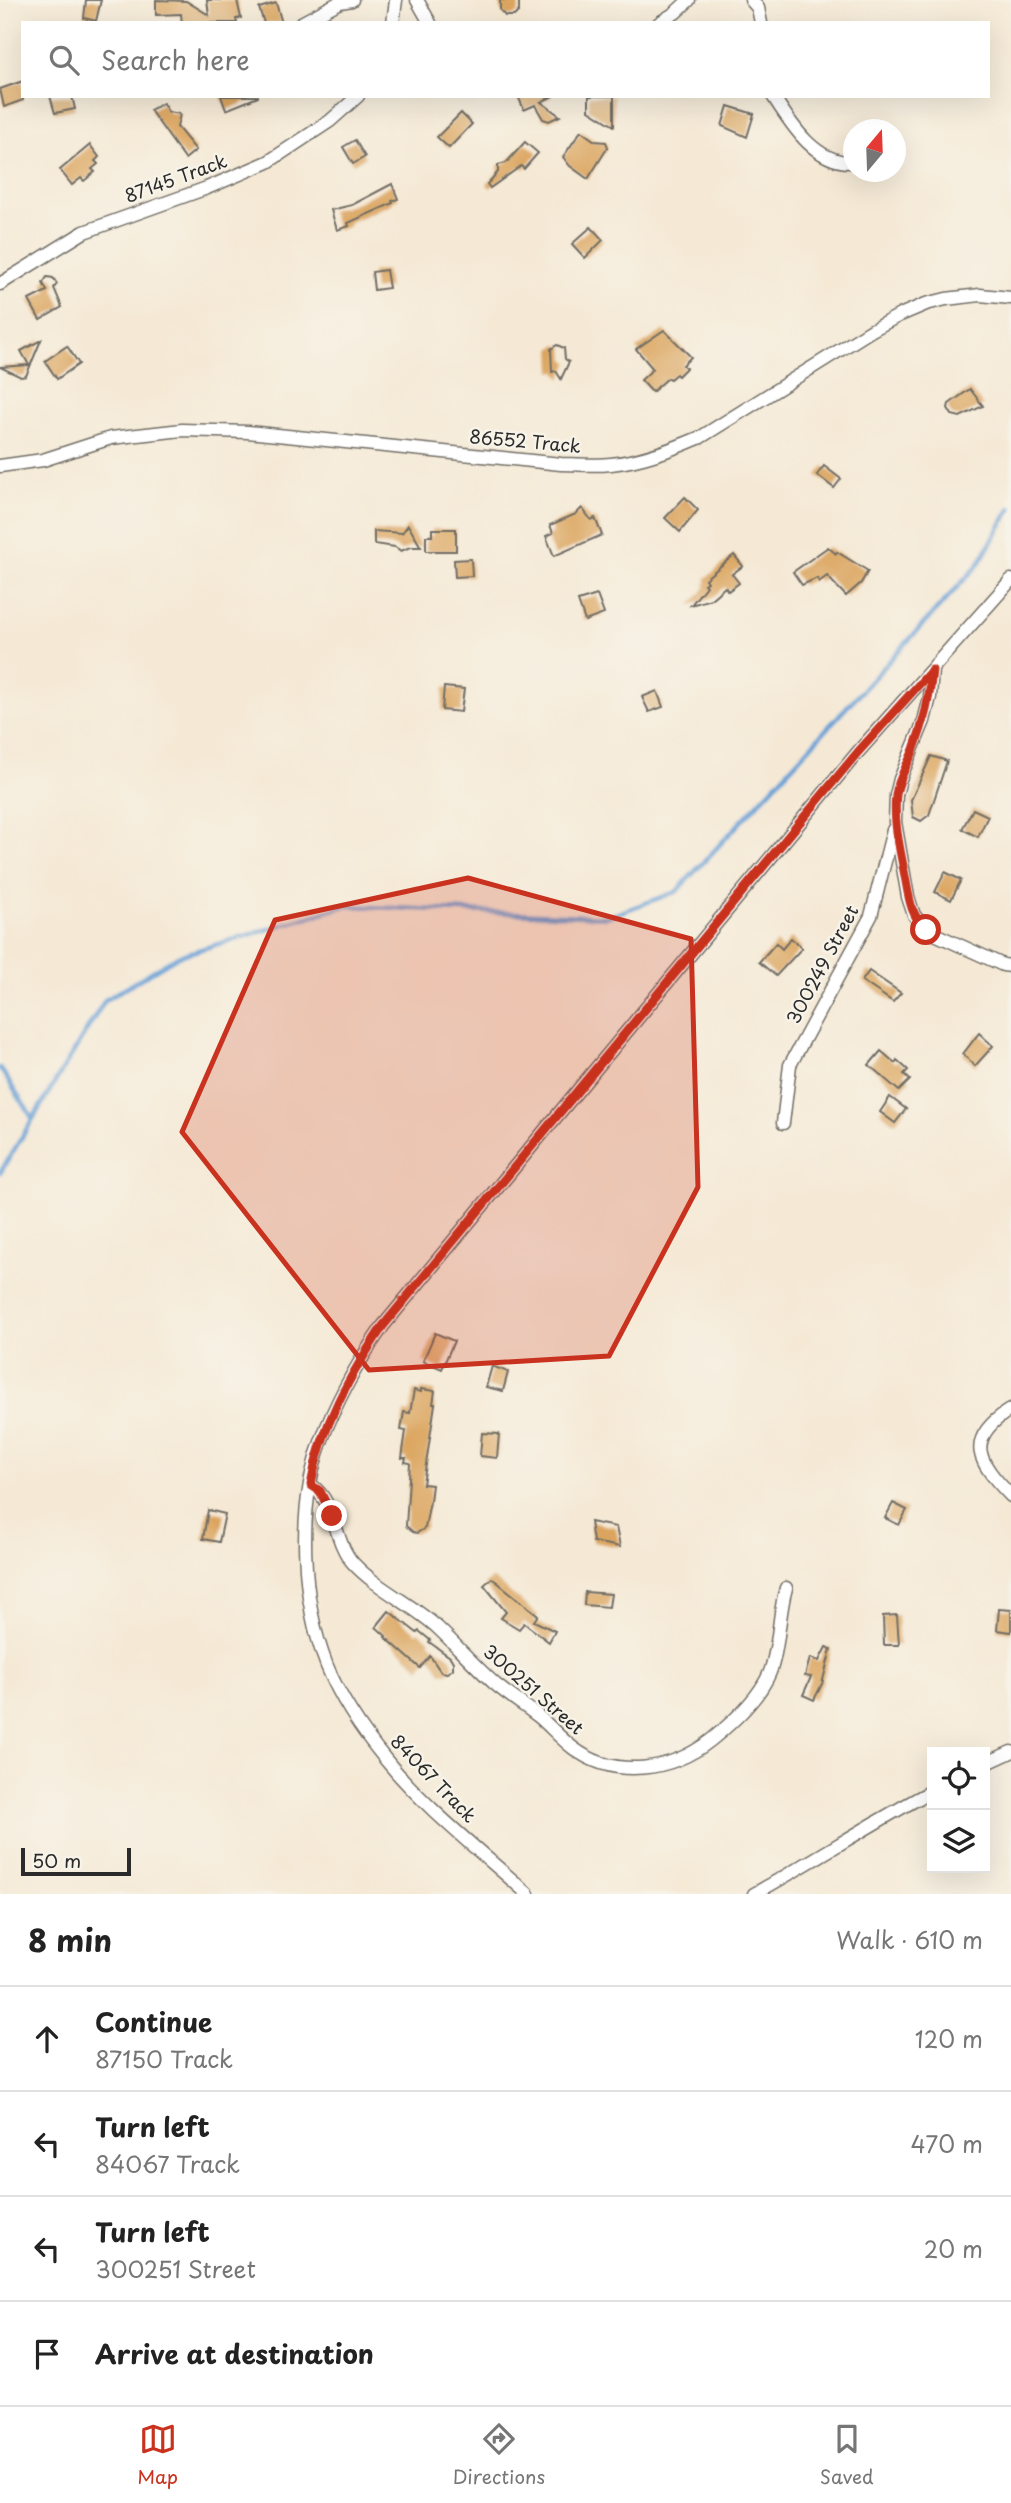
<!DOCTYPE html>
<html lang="en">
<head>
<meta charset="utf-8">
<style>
  :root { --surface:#fff; --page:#f6f6f6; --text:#222; --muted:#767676; --line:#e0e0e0; --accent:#c8321e }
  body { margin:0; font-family:"Playpen Sans",sans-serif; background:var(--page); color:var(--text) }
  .controls { position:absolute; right:21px; bottom:21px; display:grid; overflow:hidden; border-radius:0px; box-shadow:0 7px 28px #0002 }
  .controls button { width:63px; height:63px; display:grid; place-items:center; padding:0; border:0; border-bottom:2px solid var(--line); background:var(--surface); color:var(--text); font:35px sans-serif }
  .compass { position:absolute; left:843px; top:119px; width:63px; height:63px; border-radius:50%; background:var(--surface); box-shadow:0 7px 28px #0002; rotate:19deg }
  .scale { position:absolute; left:21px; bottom:18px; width:110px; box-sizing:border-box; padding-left:7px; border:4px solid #2b2b2b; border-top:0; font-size:19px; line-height:24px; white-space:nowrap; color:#2b2b2b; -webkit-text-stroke:5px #f7f3e8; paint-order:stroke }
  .stop { position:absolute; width:21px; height:21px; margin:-16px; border:5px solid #c8321e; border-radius:50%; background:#fff }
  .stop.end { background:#c8321e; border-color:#fff; box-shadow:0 2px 7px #0008 }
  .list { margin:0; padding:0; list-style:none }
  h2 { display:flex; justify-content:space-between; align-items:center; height:91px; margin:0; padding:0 28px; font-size:30px }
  h2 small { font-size:23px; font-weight:400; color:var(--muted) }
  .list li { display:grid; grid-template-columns:46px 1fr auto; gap:21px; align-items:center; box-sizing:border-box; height:105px; padding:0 28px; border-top:2px solid var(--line) }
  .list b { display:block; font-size:26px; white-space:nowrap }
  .list p { margin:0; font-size:23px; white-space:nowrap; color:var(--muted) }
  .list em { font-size:23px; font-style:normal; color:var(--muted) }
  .icon { flex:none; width:38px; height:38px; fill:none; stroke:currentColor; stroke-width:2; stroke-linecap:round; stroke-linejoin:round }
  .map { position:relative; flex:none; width:1011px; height:1894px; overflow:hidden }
  .search { position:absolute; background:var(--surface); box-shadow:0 7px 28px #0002; left:21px; right:21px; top:21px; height:77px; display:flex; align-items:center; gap:18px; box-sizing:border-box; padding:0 24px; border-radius:0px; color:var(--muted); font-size:26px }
  .sheet { height:511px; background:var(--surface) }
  nav { display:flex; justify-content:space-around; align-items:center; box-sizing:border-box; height:98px; border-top:2px solid var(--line); background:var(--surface); font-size:19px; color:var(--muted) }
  nav a { display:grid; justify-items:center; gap:4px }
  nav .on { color:var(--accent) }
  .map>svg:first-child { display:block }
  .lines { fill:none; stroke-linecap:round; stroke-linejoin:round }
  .stream { stroke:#68a0d6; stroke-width:4.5 }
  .building { fill:#dba55e }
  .minor-casing { stroke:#726e66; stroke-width:15 }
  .minor { stroke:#fff; stroke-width:12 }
  .route { stroke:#c8321e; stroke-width:9 }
  .marked { fill:#c8321e; fill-opacity:0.2; stroke:#c8321e; stroke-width:5; stroke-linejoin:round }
  .labels { text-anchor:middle; stroke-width:5; stroke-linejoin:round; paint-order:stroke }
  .street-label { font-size:18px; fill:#2b2b2b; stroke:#f7f3e8 }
</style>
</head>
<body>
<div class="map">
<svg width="1011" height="1894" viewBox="0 0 1011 1894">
  <rect width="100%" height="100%" fill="#f7f3e8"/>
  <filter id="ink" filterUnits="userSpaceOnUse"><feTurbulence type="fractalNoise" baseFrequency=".0143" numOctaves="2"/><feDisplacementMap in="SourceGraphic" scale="14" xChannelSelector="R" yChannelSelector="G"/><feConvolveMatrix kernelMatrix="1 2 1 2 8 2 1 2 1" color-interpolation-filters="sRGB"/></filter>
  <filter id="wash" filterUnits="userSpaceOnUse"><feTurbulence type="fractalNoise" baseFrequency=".00686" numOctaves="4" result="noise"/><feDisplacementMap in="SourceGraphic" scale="28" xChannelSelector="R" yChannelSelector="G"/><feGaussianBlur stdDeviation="1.57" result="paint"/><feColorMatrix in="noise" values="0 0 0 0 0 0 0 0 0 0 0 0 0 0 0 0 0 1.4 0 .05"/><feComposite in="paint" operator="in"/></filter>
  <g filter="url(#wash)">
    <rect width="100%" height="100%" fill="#f5e9d5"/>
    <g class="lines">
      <g class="stream">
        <path d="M0,1068L33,1119"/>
        <path d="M0,1173L105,1000L178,956L346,906L607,917L676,892L978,565L1011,508"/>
      </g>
    </g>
    <g id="blocks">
      <g class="building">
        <path d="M86,0H101L96,21L84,18Z"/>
        <path d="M156,0L186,1L209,15L207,0H237L241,18L236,19L237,23H182L181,14L156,15Z"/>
        <path d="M500,0H519V11L514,16H505L500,10Z"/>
        <path d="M276,3L282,23H264L259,8Z"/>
        <path d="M23,81V100L4,107L0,89Z"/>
        <path d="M50,96H72L75,109L55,113Z"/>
        <path d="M221,96H258V97L226,110Z"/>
        <path d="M518,96H553L541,102L560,116L549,121L543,119L535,105L524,110Z"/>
        <path d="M589,96H614V126L589,110Z"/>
        <path d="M163,103L168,112L180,114L177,127L196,150L185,159L150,110Z"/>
        <path d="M728,106L754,114L747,137L722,126Z"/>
        <path d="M461,113L472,124L449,148L437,137Z"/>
        <path d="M581,131L595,141L606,142L608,147L588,179L570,166L563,157Z"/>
        <path d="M355,140L365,157L353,164L343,147Z"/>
        <path d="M525,142L538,153L524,169L521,166L490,188L487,184L498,172V165L506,163Z"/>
        <path d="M90,145L99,157L95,161L98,164L92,169L95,172L84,181L81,178L72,185L60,170Z"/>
        <path d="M392,184L398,199L392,201L393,203L348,223L349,226L337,230L331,210L352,205Z"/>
        <path d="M591,227L603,240L585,258L572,244Z"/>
        <path d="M386,270L389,288L374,290L372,272Z"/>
        <path d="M47,277L53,278L57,284L54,288L62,307L40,320L29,300L47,291L43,283Z"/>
        <path d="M664,330L691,357L683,365L686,368L678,376L676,374L670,379L668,378L652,392L641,380L653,369L636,349Z"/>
        <path d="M41,340L26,376L21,377L0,367L29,365L21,351Z"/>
        <path d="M557,345L564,348L565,359L569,362L561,379L556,371L552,372L551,349Z"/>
        <path d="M67,346L79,364L57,379L45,361Z"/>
        <path d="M970,389L983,406L960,417L952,415L948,408L949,404Z"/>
        <path d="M824,466L841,479L834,488L817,475Z"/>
        <path d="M685,497L698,510L680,532L665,518Z"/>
        <path d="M582,508L591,520L595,518L602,535L554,556L546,536L553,533L550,525L576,514Z"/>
        <path d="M408,525L421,547H410L401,551L395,547L374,544V531L402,533Z"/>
        <path d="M432,529H456V551H426V536H432Z"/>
        <path d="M828,547L836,554L837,552L868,571L861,583L846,596L827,576L819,582L817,578L802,585L793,572Z"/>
        <path d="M734,555L743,566L732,574L739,583L728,591L725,587L711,599L691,605L706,586L704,584L707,582L705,579Z"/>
        <path d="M471,559L472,576L455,577L454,560Z"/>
        <path d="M597,595L604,614L585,621L578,601Z"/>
        <path d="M444,687L464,689L461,712L442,710Z"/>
        <path d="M657,691L663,707L649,712L642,697Z"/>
        <path d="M931,756L947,761L929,815L921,821L913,817L911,800Z"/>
        <path d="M973,809L988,816L978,837L962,829Z"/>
        <path d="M945,872L961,880L951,900L935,892Z"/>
        <path d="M791,938L802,948L776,976L759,962L776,943L782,949Z"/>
        <path d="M869,971L901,993L893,1002L862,981Z"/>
        <path d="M979,1033L993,1046L975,1066L963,1054Z"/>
        <path d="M881,1051L895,1063L897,1060L908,1070L904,1074L910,1080L899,1091L869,1065Z"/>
        <path d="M890,1097L906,1109L895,1123L880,1112Z"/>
        <path d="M435,1333L454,1341L442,1369L423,1361Z"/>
        <path d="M492,1366L508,1372L503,1391L486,1387Z"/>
        <path d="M421,1389L435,1391L433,1404H435L423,1484L432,1485L430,1501L425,1528L417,1533L413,1532L406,1526L410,1463L405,1462L406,1458H402L406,1431L401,1430L404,1412L410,1413L414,1390L421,1392Z"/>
        <path d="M482,1433L499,1434L497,1458L480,1456Z"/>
        <path d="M893,1503L907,1510L899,1525L885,1518Z"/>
        <path d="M208,1510L225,1514L219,1542L203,1539Z"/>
        <path d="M590,1522L616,1527L620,1547L593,1542Z"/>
        <path d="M492,1578L538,1615L534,1621L555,1631L549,1642L524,1623L519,1629L501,1618L506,1612L484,1585Z"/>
        <path d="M585,1592L611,1594L609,1607L584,1605Z"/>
        <path d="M999,1609L1011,1610V1632L997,1630Z"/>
        <path d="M389,1611L417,1633L419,1631L430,1640L429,1642L450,1657L453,1662V1669L447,1673L441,1672L430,1656L420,1668L385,1637L386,1636L376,1627Z"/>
        <path d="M897,1615L899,1645H884L883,1616Z"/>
        <path d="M826,1647L831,1649L822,1684L814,1700L803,1695L811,1677L805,1676L810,1658L819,1661Z"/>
      </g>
    </g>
  </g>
  <g filter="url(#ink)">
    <use href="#blocks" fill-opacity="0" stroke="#726e66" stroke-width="2"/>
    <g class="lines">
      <defs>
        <g id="minor">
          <path d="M417,0L430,23"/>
          <path d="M751,0L758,8L761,23"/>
          <path d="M301,23L340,2L352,0"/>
          <path d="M393,23L396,0"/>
          <path d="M659,23L675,13L689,0"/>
          <path d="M773,96C791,124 815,164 853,162"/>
          <path d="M0,284L84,232L207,188L268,162L330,121L358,96"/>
          <path d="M0,466L43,460L111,438L182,430L248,432L561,464C577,464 595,466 611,464C642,461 673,449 701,437L872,330L900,315L926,304L946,299L980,295L1011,298"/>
          <path d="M932,670L930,697L924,721L900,779L896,795L895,822L908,897L914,915L926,930L1003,965L1011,966"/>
          <path d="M783,1123L790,1065L871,916L893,830"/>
          <path d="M1011,1409C962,1440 979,1463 1011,1496"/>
          <path d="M311,1485C337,1503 333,1541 353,1563C377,1589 412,1604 438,1628C457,1646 475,1666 495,1684C508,1695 524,1705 538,1716C550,1726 560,1738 573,1748C615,1780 672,1771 711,1740C732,1723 760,1697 770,1672C780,1645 778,1615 786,1588"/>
          <path d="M985,1764L1011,1752"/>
          <path d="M528,1894C480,1851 427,1810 386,1760C362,1731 341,1700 327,1666C301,1600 297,1509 321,1442C336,1401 358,1362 383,1326L858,752L1011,580"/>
          <path d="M754,1894C814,1861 871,1823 932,1791"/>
        </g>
      </defs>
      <use href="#minor" class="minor-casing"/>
      <use href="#minor" class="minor"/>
    </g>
  </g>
  <g class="lines" filter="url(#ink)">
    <path class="route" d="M332,1516L320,1491L311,1485C321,1426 350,1375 383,1326L858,752L932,670C930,698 924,723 914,749C908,765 898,778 896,795C893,822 900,849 905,876C909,897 910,914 926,930"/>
  </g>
  <path class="marked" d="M468,878L691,939L698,1187L609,1356L369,1370L182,1132L275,920Z"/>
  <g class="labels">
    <g class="street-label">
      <text transform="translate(176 179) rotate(-20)" y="6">87145 Track</text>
      <text transform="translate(525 442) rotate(5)" y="6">86552 Track</text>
      <text transform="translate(823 965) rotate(-62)" y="6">300249 Street</text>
      <text transform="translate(533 1690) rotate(41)" y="6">300251 Street</text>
      <text transform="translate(433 1779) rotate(46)" y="6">84067 Track</text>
    </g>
  </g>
</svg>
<div class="controls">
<button><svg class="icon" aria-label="locate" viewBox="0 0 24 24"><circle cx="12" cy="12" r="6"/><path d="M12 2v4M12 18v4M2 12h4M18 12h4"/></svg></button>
<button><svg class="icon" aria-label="layers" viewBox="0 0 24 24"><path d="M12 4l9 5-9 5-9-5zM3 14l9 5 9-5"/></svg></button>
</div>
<svg class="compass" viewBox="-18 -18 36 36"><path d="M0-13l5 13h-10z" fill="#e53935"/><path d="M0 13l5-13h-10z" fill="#767676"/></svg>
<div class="scale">50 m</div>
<div class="stop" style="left:926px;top:930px"></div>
<div class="stop end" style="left:332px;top:1516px"></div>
<div class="search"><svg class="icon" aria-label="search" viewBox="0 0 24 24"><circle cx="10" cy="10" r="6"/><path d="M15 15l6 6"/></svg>Search here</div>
</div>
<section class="sheet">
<h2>8 min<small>Walk · 610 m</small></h2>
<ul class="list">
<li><svg class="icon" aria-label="ahead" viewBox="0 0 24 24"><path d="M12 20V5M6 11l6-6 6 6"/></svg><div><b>Continue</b><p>87150 Track</p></div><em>120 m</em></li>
<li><svg class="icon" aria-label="left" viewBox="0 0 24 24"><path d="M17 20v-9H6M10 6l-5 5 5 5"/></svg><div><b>Turn left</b><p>84067 Track</p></div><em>470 m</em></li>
<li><svg class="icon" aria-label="left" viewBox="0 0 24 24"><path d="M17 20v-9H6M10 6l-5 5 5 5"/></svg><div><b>Turn left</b><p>300251 Street</p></div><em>20 m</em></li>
<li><svg class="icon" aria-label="arrive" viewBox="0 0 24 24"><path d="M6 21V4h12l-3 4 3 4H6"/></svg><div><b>Arrive at destination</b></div></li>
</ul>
</section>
<nav>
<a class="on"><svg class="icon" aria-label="map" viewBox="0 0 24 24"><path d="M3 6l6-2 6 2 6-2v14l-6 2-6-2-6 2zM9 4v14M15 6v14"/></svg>Map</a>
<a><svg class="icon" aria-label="directions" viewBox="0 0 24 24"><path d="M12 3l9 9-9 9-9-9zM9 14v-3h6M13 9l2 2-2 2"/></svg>Directions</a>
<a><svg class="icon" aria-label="saved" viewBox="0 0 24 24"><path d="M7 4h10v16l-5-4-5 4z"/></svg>Saved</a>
</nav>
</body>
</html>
